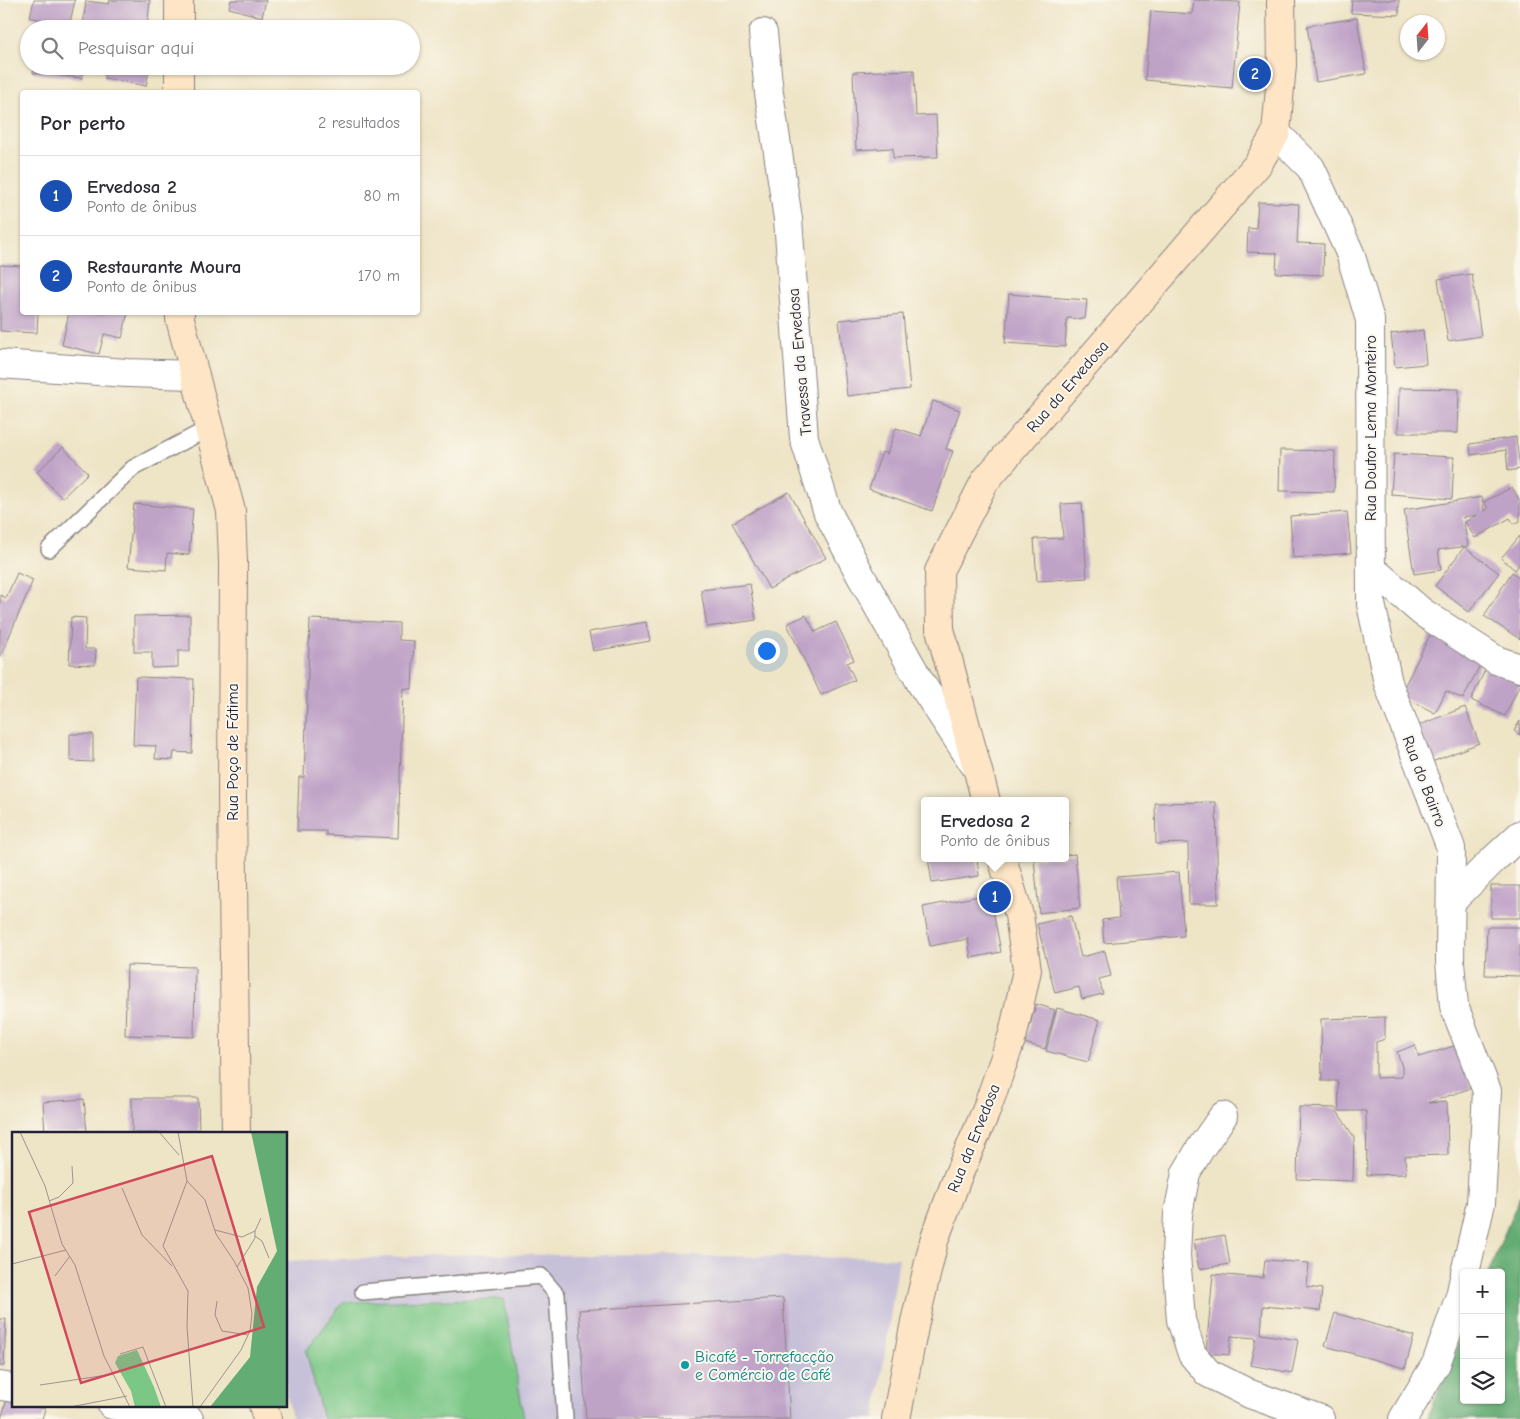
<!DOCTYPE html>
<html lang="pt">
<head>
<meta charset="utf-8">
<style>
  :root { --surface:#fff; --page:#f2f2f3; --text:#2b2b33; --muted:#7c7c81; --line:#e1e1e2; --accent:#0b8043 }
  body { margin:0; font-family:"Comic Neue",sans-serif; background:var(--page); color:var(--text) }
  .controls { position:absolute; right:15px; bottom:15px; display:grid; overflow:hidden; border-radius:5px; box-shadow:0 1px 4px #0004 }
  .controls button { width:45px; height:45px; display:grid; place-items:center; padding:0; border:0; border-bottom:1px solid var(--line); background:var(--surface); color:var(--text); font:25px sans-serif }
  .compass { position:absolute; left:1400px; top:15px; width:45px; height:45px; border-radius:50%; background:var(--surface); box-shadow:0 1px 4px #0004; rotate:17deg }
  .you { position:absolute; left:766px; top:650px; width:18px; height:18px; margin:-12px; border:4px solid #fff; border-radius:50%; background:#1a73e8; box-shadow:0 0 0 8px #1a73e833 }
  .badge { display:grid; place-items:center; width:32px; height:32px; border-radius:50%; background:var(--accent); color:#fff; font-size:16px; font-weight:700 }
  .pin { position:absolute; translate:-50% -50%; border:2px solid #fff; box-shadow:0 1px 5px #0006 }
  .popup { position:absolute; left:921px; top:797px; width:148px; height:65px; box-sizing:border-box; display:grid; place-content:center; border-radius:5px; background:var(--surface); filter:drop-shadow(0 1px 4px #0005); font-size:16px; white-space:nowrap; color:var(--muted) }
  .popup b { font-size:19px; color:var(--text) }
  .popup::after { content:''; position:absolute; left:50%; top:100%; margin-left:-10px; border:10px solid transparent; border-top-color:var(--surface) }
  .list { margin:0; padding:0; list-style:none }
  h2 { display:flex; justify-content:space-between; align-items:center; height:65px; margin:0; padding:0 20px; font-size:21px }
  h2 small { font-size:16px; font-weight:400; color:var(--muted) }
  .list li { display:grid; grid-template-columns:32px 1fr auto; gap:15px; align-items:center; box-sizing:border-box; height:80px; padding:0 20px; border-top:1px solid var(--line) }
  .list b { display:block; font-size:19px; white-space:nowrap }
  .list p { margin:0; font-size:16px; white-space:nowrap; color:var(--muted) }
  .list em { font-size:16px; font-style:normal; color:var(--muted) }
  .icon { flex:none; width:28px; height:28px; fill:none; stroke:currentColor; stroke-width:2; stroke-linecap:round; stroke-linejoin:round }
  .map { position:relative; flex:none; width:1520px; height:1419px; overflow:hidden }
  .search { position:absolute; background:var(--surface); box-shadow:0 1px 4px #0004; left:20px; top:20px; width:400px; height:55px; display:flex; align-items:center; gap:12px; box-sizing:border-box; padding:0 18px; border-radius:28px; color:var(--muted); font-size:19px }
  .panel { position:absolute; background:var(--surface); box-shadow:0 1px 4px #0004; left:20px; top:90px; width:400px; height:225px; border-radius:5px }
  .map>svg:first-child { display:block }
  .industrial { fill:#c7c0d9 }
  .green { fill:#7ac786; stroke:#4e7460 }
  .forest { fill:#63ac73; stroke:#426757 }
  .building { fill:#bfa3c7 }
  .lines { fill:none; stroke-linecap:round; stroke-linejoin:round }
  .lane-casing { stroke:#888380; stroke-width:18 }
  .street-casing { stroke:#888380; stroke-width:30 }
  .secondary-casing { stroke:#888380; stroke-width:30 }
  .lane { stroke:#fff; stroke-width:15 }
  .street { stroke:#fff; stroke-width:28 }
  .secondary { stroke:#fde5c5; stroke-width:28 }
  .culture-dot { fill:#0f9aa8; stroke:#fbf7ec; stroke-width:2 }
  .labels { text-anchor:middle; stroke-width:4; stroke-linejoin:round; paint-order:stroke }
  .street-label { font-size:16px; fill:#22223b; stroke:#fbf7ec }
  .culture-label { font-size:16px; fill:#0d838f; stroke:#fbf7ec; text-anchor:start }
  .inset-road { fill:none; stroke:#9c968e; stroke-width:1 }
  .view { fill:#d1495b; fill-opacity:0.15; stroke:#d1495b; stroke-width:2.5 }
  .inset-edge { fill:none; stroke:#22223b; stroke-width:2.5 }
</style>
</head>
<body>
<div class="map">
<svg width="1520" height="1419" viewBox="0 0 1520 1419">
  <rect width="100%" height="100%" fill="#fbf7ec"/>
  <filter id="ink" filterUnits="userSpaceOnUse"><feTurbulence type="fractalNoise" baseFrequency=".02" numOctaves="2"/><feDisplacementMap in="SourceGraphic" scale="10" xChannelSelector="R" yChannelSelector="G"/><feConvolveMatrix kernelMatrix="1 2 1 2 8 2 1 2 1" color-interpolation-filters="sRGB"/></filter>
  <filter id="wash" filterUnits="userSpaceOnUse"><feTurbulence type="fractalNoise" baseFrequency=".0096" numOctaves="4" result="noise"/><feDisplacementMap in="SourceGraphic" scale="20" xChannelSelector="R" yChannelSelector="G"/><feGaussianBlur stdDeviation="1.12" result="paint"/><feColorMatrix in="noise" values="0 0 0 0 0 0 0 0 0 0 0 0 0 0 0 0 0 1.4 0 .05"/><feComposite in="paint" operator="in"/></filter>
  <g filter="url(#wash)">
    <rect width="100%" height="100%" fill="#eee4c6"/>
    <path class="industrial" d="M476,1254L899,1258L875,1419H292L286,1390V1261Z"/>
    <path class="green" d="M504,1299L524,1419H323L306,1351L343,1302Z"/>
    <path class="forest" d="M1520,1196V1419H1427L1464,1331V1400H1501V1273H1488Z"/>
    <g id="blocks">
      <g class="building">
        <path d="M34,0H75L69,27L30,17Z"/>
        <path d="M110,0H150L147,29H115L83,25L86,1L109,4Z"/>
        <path d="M231,0H266L262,17L229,8Z"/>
        <path d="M1194,0L1240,2L1232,88L1145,80L1151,11L1192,14Z"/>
        <path d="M1352,0H1399V15L1351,13Z"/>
        <path d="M1357,18L1366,74L1316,82L1307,26Z"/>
        <path d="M34,66H83L82,78L33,73Z"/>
        <path d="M107,66H150L146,86L104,78Z"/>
        <path d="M914,70L916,116L936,115L938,157L893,158V148L856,150L853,72Z"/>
        <path d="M1258,202L1299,204L1297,243L1324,244L1323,275L1276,273L1277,253L1247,252L1248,228L1256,229Z"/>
        <path d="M0,265L22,266V312H38L37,333L0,331Z"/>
        <path d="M1472,274L1481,336L1448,341L1438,279Z"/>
        <path d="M1009,294L1087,300L1085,319L1067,318L1065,347L1005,343Z"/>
        <path d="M69,312H128L122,338L104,334L99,354L62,345Z"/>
        <path d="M903,314L910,389L847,396L839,320Z"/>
        <path d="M1423,330L1426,364L1395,367L1391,334Z"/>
        <path d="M1399,388L1459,389L1458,433H1398Z"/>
        <path d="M933,401L960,410L946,449L953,451L932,511L869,489L882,452L887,454L896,428L921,436Z"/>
        <path d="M1516,437L1520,469L1508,471L1506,450L1471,455L1470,444Z"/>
        <path d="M63,447L88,473L62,498L37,472Z"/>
        <path d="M1280,450L1335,451L1334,492L1279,491Z"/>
        <path d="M1394,454L1454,457L1452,499L1391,494Z"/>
        <path d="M1512,487L1520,501V521L1514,524L1510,518L1475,538L1465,522L1477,515L1463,517L1468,546L1438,550L1441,570L1414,574L1404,510L1482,497L1484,511L1488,509L1484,502Z"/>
        <path d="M789,492L826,558L769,589L732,523Z"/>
        <path d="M1082,503L1087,578L1037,581L1034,539L1063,538L1061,504Z"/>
        <path d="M134,504L193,509L189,555L167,553L166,570L128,567Z"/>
        <path d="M1347,512L1351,553L1293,558L1290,516Z"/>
        <path d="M1520,536V564L1515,570L1501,558Z"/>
        <path d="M1464,547L1499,573L1469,612L1435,586Z"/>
        <path d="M1512,572L1520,578V639L1484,616Z"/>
        <path d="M17,573L33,580L0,658V595L6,598Z"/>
        <path d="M750,584L756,620L707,627L701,590Z"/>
        <path d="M190,615V651H178V667L152,668V652H134V616Z"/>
        <path d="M806,615L815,632L836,622L854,660L847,663L855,680L821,695L787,624Z"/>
        <path d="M71,617L86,618L85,649H96L95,665L69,664Z"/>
        <path d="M310,619L399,623V640L414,641L412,689L403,688L398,838L326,835V831H297L299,777H304Z"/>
        <path d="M646,622L650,641L593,651L589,632Z"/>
        <path d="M1430,635L1482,661L1463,699L1446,691L1435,713L1400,695Z"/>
        <path d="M1486,668L1520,684L1505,716L1471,700Z"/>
        <path d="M136,677L194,679L192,753L174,752L173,760L155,759L156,746L133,745Z"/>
        <path d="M1465,707L1479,743L1432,762L1417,726Z"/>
        <path d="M1520,721V735L1514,731Z"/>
        <path d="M70,734H93V762L70,761Z"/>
        <path d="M1216,802L1218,904H1189L1188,843L1156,844L1155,803Z"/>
        <path d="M1065,821L1070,822L1066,846H1065Z"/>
        <path d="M1075,854L1080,908L1039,913L1034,858H1065V855Z"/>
        <path d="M928,858H977L979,876L932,883Z"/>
        <path d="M1179,872L1184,936L1104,943L1102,920L1119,918L1116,877Z"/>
        <rect x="1491" y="886" width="29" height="32"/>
        <path d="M990,894L1001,952L971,958L968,939L930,946L923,907Z"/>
        <path d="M1071,916L1081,957L1105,951L1111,976L1099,979L1103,994L1082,999L1079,987L1055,993L1037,924Z"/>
        <path d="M1487,927H1520V976L1485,975Z"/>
        <path d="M127,965L195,967L194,1037L125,1035Z"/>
        <path d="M1036,1004L1055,1010L1045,1049L1025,1043Z"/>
        <path d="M1057,1008L1100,1020L1088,1062L1046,1051Z"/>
        <path d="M1385,1017V1039L1376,1042V1078L1402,1077V1067L1397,1052L1415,1045L1419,1057L1457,1045L1471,1088L1428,1103L1447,1102L1448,1155L1405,1156L1406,1174L1367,1175L1366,1111H1339L1338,1081H1322L1321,1019Z"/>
        <path d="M132,1098H198L199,1133H132Z"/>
        <path d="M84,1099L87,1133H45L43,1102Z"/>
        <path d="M1299,1107L1335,1108L1354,1137L1353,1181L1297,1179Z"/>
        <path d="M1225,1235L1230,1264L1199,1269L1194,1240Z"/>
        <path d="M1265,1260L1309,1263L1307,1287L1322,1289L1320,1311L1263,1306L1261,1334L1298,1340L1292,1373L1250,1365L1256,1338L1231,1336L1229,1355L1206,1353L1213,1274L1263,1278Z"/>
        <path d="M783,1298L790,1419H586L579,1310Z"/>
        <path d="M1335,1313L1414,1336L1405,1368L1325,1346Z"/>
        <path d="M0,1319H6L4,1366H0Z"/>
        <path d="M7,1399L14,1401V1405H31L45,1409L42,1419H1Z"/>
      </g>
    </g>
  </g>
  <g filter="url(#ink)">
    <use href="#blocks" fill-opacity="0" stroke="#888380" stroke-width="1"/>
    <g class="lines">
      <defs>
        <g id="lane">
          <path d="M49,549L133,468L209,428"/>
          <path d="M363,1292L541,1276L557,1295L565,1419"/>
        </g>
        <g id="street">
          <path d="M763,33L769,93L788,219L804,438L828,513L862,578L922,685L974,764"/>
          <path d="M1276,133L1311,168L1350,253L1370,320L1371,604L1388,683L1451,848L1450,962L1454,1006L1487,1091L1481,1203L1465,1273"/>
          <path d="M0,364L127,373L195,375"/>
          <path d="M1371,568L1422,612L1496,660L1520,668"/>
          <path d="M1451,902L1492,861L1520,835"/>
          <path d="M1223,1116L1200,1149L1186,1173L1178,1214L1176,1255L1181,1320L1192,1354L1208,1373L1250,1394L1320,1419"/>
          <path d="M0,1386L14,1388"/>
          <path d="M112,1405L189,1419"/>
          <path d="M1403,1419L1436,1364L1460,1296L1464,1278"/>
        </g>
        <g id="secondary">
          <path d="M179,29V0"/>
          <path d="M179,92V66"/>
          <path d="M180,312V319L231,511L233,562L232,797L236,1133"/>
          <path d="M986,801L940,629L939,571L985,481L1258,164L1276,133L1282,65L1281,0"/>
          <path d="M263,1405L267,1419"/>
          <path d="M896,1419L915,1322L934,1241L957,1178L986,1111L1013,1034L1027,970L1019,915L1002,858"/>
        </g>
      </defs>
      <use href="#lane" class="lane-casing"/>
      <use href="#street" class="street-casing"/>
      <use href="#secondary" class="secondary-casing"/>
      <use href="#lane" class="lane"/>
      <use href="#street" class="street"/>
      <use href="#secondary" class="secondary"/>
    </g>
  </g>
  <circle class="culture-dot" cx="685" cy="1365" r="5"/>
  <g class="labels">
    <g class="street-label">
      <text transform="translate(799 362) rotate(-95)" y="6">Travessa da Ervedosa</text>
      <text transform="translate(1067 386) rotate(-49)" y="6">Rua da Ervedosa</text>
      <text transform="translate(1370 428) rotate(-90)" y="6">Rua Doutor Lema Monteiro</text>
      <text transform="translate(232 752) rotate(-90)" y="6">Rua Poço de Fátima</text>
      <text transform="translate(1425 781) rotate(69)" y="6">Rua do Bairro</text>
      <text transform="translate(973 1138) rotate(-68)" y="6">Rua da Ervedosa</text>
    </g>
    <g class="culture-label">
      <text x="695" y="1362">Bicafé - Torrefacção<tspan x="695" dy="18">e Comércio de Café</tspan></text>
    </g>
  </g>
  <g transform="translate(12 1132)">
    <rect width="275" height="275" fill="#eee4c6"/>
    <path d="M125,218L142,255L149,275H123L119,259L103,231L106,224Z" fill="#7ac786"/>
    <path d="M239,0H275V275H198L238,225L245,155L265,119Z" fill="#63ac73"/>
    <path class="inset-road" d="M8,0L33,54L50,112L63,133L92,224L118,275M147,0L167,23M166,0L175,49L151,114L176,159L175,195L181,275M175,49L193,68L204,102L222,129L236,156L240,182L238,199L229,218L188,275M110,56L130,103L160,134M37,69L47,65L61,51L60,34M203,98L230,105L243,99L249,86M243,104L250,109L257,126M0,132L54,118M225,135L243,106V99M43,144L58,124M205,169L203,183L210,199L236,203M108,222L131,215L154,275M28,253L102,242M58,275L115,264"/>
    <path class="view" d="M200,24L252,195L69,251L17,80Z"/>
    <rect width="275" height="275" class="inset-edge"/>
  </g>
</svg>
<div class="controls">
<button>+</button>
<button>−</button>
<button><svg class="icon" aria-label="layers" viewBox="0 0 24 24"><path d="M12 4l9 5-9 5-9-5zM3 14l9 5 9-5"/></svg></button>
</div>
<svg class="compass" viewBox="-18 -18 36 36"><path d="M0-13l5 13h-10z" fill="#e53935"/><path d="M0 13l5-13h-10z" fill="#7c7c81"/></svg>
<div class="you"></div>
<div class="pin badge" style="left:995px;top:897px;background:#1a4fb4">1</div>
<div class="popup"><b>Ervedosa 2</b>Ponto de ônibus</div>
<div class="pin badge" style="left:1255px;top:74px;background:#1a4fb4">2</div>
<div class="search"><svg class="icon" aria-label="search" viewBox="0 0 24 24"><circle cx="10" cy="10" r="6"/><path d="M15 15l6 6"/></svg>Pesquisar aqui</div>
<section class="panel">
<h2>Por perto<small>2 resultados</small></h2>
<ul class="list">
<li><span class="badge" style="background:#1a4fb4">1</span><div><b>Ervedosa 2</b><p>Ponto de ônibus</p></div><em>80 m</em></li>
<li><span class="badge" style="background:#1a4fb4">2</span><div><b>Restaurante Moura</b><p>Ponto de ônibus</p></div><em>170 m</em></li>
</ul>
</section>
</div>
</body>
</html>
